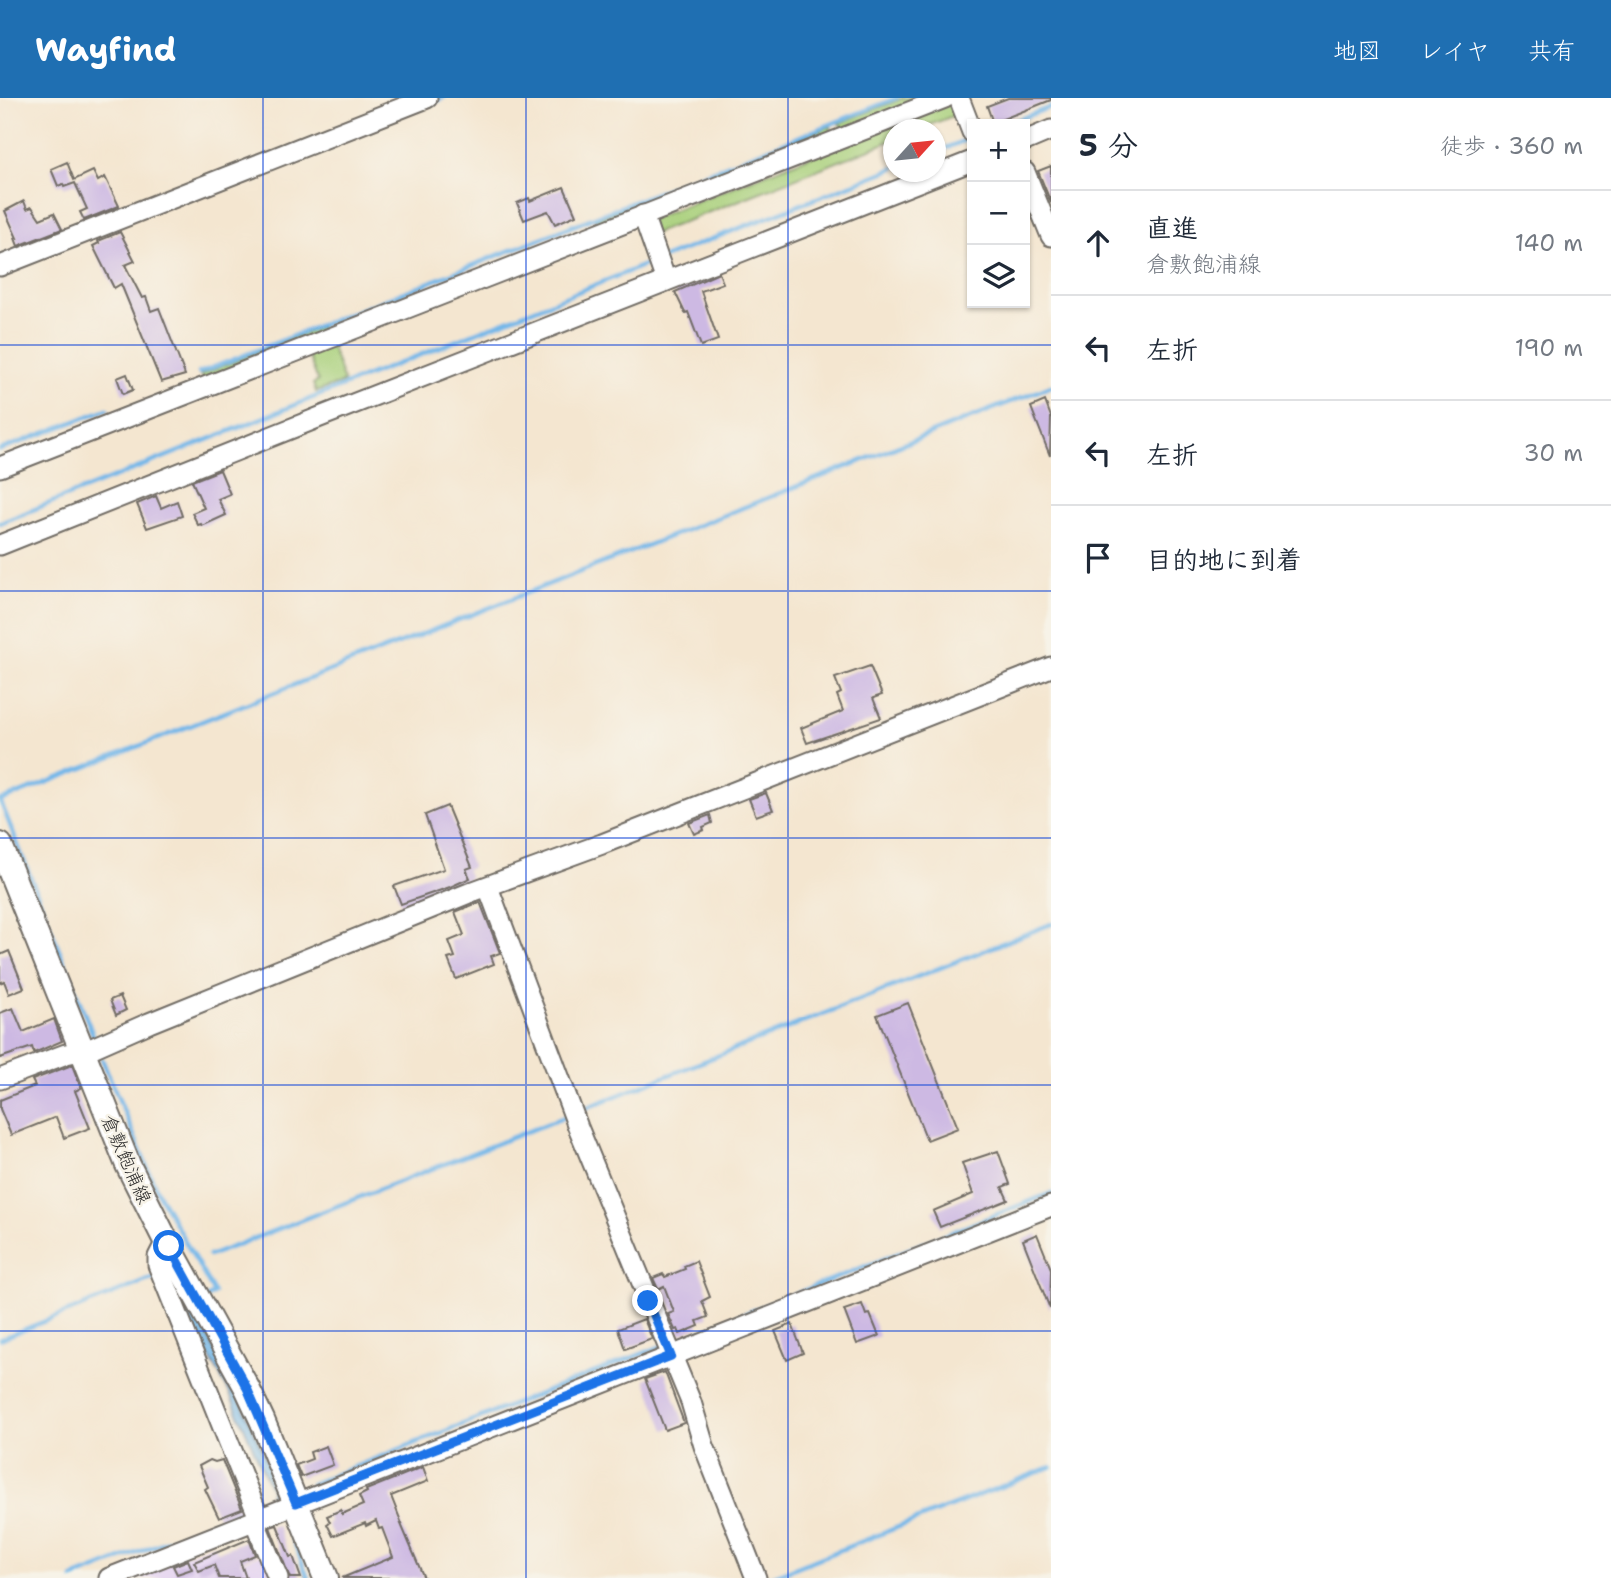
<!DOCTYPE html>
<html lang="ja">
<head>
<meta charset="utf-8">
<style>
  :root { --surface:#fff; --page:#f2f2f3; --text:#1f2937; --muted:#747a83; --line:#e0e1e3; --accent:#1f6fb2 }
  body { margin:0; font-family:"Shantell Sans","Klee One",sans-serif; background:var(--page); color:var(--text) }
  .controls { position:absolute; right:21px; top:21px; display:grid; overflow:hidden; border-radius:0px; box-shadow:0 2px 5px #0004 }
  .controls button { width:63px; height:63px; display:grid; place-items:center; padding:0; border:0; border-bottom:2px solid var(--line); background:var(--surface); color:var(--text); font:35px sans-serif }
  .compass { position:absolute; left:883px; top:21px; width:63px; height:63px; border-radius:50%; background:var(--surface); box-shadow:0 2px 5px #0004; rotate:63deg }
  .stop { position:absolute; width:21px; height:21px; margin:-16px; border:5px solid #1a73e8; border-radius:50%; background:#fff }
  .stop.end { background:#1a73e8; border-color:#fff; box-shadow:0 2px 7px #0008 }
  .list { margin:0; padding:0; list-style:none }
  h2 { display:flex; justify-content:space-between; align-items:center; height:91px; margin:0; padding:0 28px; font-size:30px }
  h2 small { font-size:23px; font-weight:400; color:var(--muted) }
  .list li { display:grid; grid-template-columns:46px 1fr auto; gap:21px; align-items:center; box-sizing:border-box; height:105px; padding:0 28px; border-top:2px solid var(--line) }
  .list b { display:block; font-size:26px; white-space:nowrap }
  .list p { margin:0; font-size:23px; white-space:nowrap; color:var(--muted) }
  .list em { font-size:23px; font-style:normal; color:var(--muted) }
  .icon { flex:none; width:38px; height:38px; fill:none; stroke:currentColor; stroke-width:2; stroke-linecap:round; stroke-linejoin:round }
  .map { position:relative; flex:none; width:1051px; height:1480px; overflow:hidden }
  header { display:flex; align-items:center; gap:42px; box-sizing:border-box; height:98px; padding:0 35px; background:var(--accent); color:#fff }
  header strong { font-size:33px }
  nav { display:flex; gap:38px; margin-inline-start:auto; font-size:24px }
  main { display:flex }
  aside { flex:1; background:var(--surface) }
  .map>svg:first-child { display:block }
  .built { fill:#e4d3f2 }
  .green { fill:#a9d07b; stroke:#6a7e53; stroke-width:2 }
  .water { fill:#73b7e9; stroke:#4f718a; stroke-width:2 }
  .lines { fill:none; stroke-linecap:round; stroke-linejoin:round }
  .stream { stroke:#73b7e9; stroke-width:4.5 }
  .building { fill:#cdb9e3 }
  .minor-casing { stroke:#716c65; stroke-width:23 }
  .major-casing { stroke:#716c65; stroke-width:28 }
  .minor { stroke:#fff; stroke-width:19 }
  .major { stroke:#fff; stroke-width:24 }
  .route { stroke:#1a73e8; stroke-width:9 }
  .grid { fill:none; stroke:#1d4ed8; stroke-width:2; stroke-opacity:0.55 }
  .labels { text-anchor:middle; stroke-width:5; stroke-linejoin:round; paint-order:stroke }
  .street-label { font-size:19px; fill:#2b2b2b; stroke:#f7f3e8 }
</style>
</head>
<body>
<header>
<strong>Wayfind</strong>
<nav><a>地図</a><a>レイヤ</a><a>共有</a></nav>
</header>
<main>
<div class="map">
<svg width="1051" height="1480" viewBox="0 0 1051 1480">
  <rect width="100%" height="100%" fill="#f7f3e8"/>
  <filter id="ink" filterUnits="userSpaceOnUse"><feTurbulence type="fractalNoise" baseFrequency=".0143" numOctaves="2"/><feDisplacementMap in="SourceGraphic" scale="14" xChannelSelector="R" yChannelSelector="G"/><feConvolveMatrix kernelMatrix="1 2 1 2 8 2 1 2 1" color-interpolation-filters="sRGB"/></filter>
  <filter id="wash" filterUnits="userSpaceOnUse"><feTurbulence type="fractalNoise" baseFrequency=".00686" numOctaves="4" result="noise"/><feDisplacementMap in="SourceGraphic" scale="28" xChannelSelector="R" yChannelSelector="G"/><feGaussianBlur stdDeviation="1.57" result="paint"/><feColorMatrix in="noise" values="0 0 0 0 0 0 0 0 0 0 0 0 0 0 0 0 0 1.4 0 .05"/><feComposite in="paint" operator="in"/></filter>
  <g filter="url(#wash)">
    <rect width="100%" height="100%" fill="#f4e6d0"/>
    <path class="built" d="M214,1446L224,1471L264,1455L274,1480H129Z"/>
    <g class="green">
      <path d="M903,0H923L843,31L839,25Z"/>
      <path d="M949,4L961,15L919,31L894,32L893,42L653,136L651,121Z"/>
      <path d="M831,28L832,36L598,126L595,122Z"/>
      <path d="M321,229L323,235L204,282L200,277Z"/>
      <path d="M331,248L344,284L316,294L313,286L318,283L308,257Z"/>
    </g>
    <path class="water" d="M189,1202L243,1308L280,1394L271,1404L263,1407L261,1403L270,1397L271,1391L229,1294L181,1208Z"/>
    <g class="lines">
      <g class="stream">
        <path d="M431,5L443,0"/>
        <path d="M1006,26L1051,9"/>
        <path d="M936,54L971,40"/>
        <path d="M663,160L894,70"/>
        <path d="M199,275L897,0"/>
        <path d="M0,352L107,311"/>
        <path d="M0,425L655,163"/>
        <path d="M0,702L95,942"/>
        <path d="M0,703L1051,288"/>
        <path d="M102,961L158,1095L214,1195L208,1199"/>
        <path d="M578,1013L1051,826"/>
        <path d="M209,1158L567,1018"/>
        <path d="M0,1241L156,1179"/>
        <path d="M671,1245L1051,1095"/>
        <path d="M311,1386L662,1248"/>
        <path d="M285,1421L308,1480"/>
        <path d="M73,1480L250,1410"/>
        <path d="M769,1480L1051,1369"/>
      </g>
    </g>
    <g id="blocks">
      <g class="building">
        <path d="M1008,0H1051V2L993,25L987,8Z"/>
        <path d="M67,64L74,82L93,73L98,83L105,79L119,108L84,122L80,114L87,111L75,85L64,89L63,86L58,88L51,71Z"/>
        <path d="M1051,68V105L1038,73Z"/>
        <path d="M564,89L576,117L555,126L548,113L524,122L517,105L529,100L530,103Z"/>
        <path d="M24,103L27,111L32,109L40,121L54,115L62,131L18,148L15,140H17L5,113Z"/>
        <path d="M120,134L135,163L125,167L142,200L146,199L151,213L159,210L185,277L161,284L121,186L114,190L93,148L99,145L98,143Z"/>
        <path d="M719,175L723,185L701,193L718,242L701,248L688,214L685,215L675,194Z"/>
        <path d="M127,276L133,292L123,296L117,280Z"/>
        <path d="M1045,303L1051,319L1050,358L1031,309Z"/>
        <path d="M220,372L230,396L218,401L226,417L202,428L201,426L198,427L192,415L204,410L192,383Z"/>
        <path d="M156,398L161,410L177,403L182,418L147,430L137,406Z"/>
        <path d="M870,568L882,597L873,600L881,620L807,645L801,630L843,613L837,597L841,595L835,580Z"/>
        <path d="M766,695L773,712L756,718L749,701Z"/>
        <path d="M447,708L472,769L466,771L470,780L450,789L401,806L394,788L444,771L425,717Z"/>
        <path d="M710,717L712,725L703,729L704,732L694,736L689,725Z"/>
        <path d="M480,804L500,855L491,858L494,866L456,881L448,861L455,859L449,843L464,837L455,814Z"/>
        <path d="M9,853L24,890L9,896L4,883L0,885V857Z"/>
        <path d="M120,898L126,912L116,917L110,902Z"/>
        <path d="M908,905L958,1030L927,1042L877,917Z"/>
        <path d="M13,910L23,934L54,921L62,943L34,955L32,949L0,960V915Z"/>
        <path d="M72,967L81,990L75,993L90,1030L64,1040L56,1019L11,1037L0,1011V1002L35,988L32,982Z"/>
        <path d="M998,1053L1010,1086L1002,1089L1008,1102L940,1129L933,1113L973,1096L962,1065Z"/>
        <path d="M1037,1136L1051,1171L1050,1211L1023,1142Z"/>
        <path d="M696,1163L710,1199L702,1203L708,1219L697,1223L699,1228L680,1236L678,1231L675,1232L668,1216L674,1214L664,1188L658,1191L653,1180L663,1176L665,1179L685,1171L684,1168Z"/>
        <path d="M862,1206L866,1217L870,1216L879,1238L857,1246L844,1212Z"/>
        <path d="M644,1221L652,1241L625,1251L618,1231Z"/>
        <path d="M792,1226L803,1255L787,1262L775,1233Z"/>
        <path d="M665,1274L684,1325L665,1332L645,1281Z"/>
        <path d="M326,1348L333,1367L301,1379L296,1367L312,1361L310,1354Z"/>
        <path d="M210,1362L215,1364L222,1362L242,1411L219,1420L205,1391L208,1389L199,1368Z"/>
        <path d="M423,1369L428,1383L391,1398L402,1426H401L424,1480H342L393,1459L382,1430L379,1431L376,1423L366,1428L365,1425L333,1438L327,1426L330,1424L327,1418L341,1412L342,1416L363,1407L359,1398L367,1394L366,1392Z"/>
        <path d="M277,1427L290,1459L293,1458L301,1480H290L270,1429Z"/>
        <path d="M249,1441L255,1457L240,1463L246,1480H219L214,1467L199,1473L194,1464Z"/>
        <path d="M188,1462L192,1471L177,1476L173,1468Z"/>
      </g>
    </g>
  </g>
  <g filter="url(#ink)">
    <use href="#blocks" fill-opacity="0" stroke="#716c65" stroke-width="2"/>
    <g class="lines">
      <defs>
        <g id="minor">
          <path d="M959,0L972,34"/>
          <path d="M1025,43L1051,32"/>
          <path d="M1025,74L1051,138"/>
          <path d="M643,117L666,183"/>
          <path d="M0,168L427,0"/>
          <path d="M0,369L945,0"/>
          <path d="M0,447L325,317L972,63"/>
          <path d="M488,789L578,1029L691,1304L704,1348L756,1480"/>
          <path d="M0,981L66,956L90,951L149,925L474,793L602,746L1051,569"/>
          <path d="M166,1143L158,1159V1167L259,1420"/>
          <path d="M254,1422L278,1480"/>
          <path d="M109,1480L1051,1108"/>
        </g>
        <path id="major" d="M0,747L128,1067L166,1143L247,1290L262,1322L326,1480"/>
      </defs>
      <use href="#minor" class="minor-casing"/>
      <use href="#major" class="major-casing"/>
      <use href="#minor" class="minor"/>
      <use href="#major" class="major"/>
    </g>
  </g>
  <g class="lines" filter="url(#ink)">
    <path class="route" d="M169,1148L247,1290L296,1405L671,1258L648,1203"/>
  </g>
  <path class="grid" d="M263,0V1480M526,0V1480M788,0V1480M0,247H1051M0,493H1051M0,740H1051M0,987H1051M0,1233H1051"/>
  <g class="labels">
    <g class="street-label">
      <text transform="translate(127 1061) rotate(66)" y="7">倉敷飽浦線</text>
    </g>
  </g>
</svg>
<div class="controls">
<button>+</button>
<button>−</button>
<button><svg class="icon" aria-label="layers" viewBox="0 0 24 24"><path d="M12 4l9 5-9 5-9-5zM3 14l9 5 9-5"/></svg></button>
</div>
<svg class="compass" viewBox="-18 -18 36 36"><path d="M0-13l5 13h-10z" fill="#e53935"/><path d="M0 13l5-13h-10z" fill="#747a83"/></svg>
<div class="stop" style="left:169px;top:1148px"></div>
<div class="stop end" style="left:648px;top:1203px"></div>
</div>
<aside>
<h2>5 分<small>徒歩 · 360 m</small></h2>
<ul class="list">
<li><svg class="icon" aria-label="ahead" viewBox="0 0 24 24"><path d="M12 20V5M6 11l6-6 6 6"/></svg><div><b>直進</b><p>倉敷飽浦線</p></div><em>140 m</em></li>
<li><svg class="icon" aria-label="left" viewBox="0 0 24 24"><path d="M17 20v-9H6M10 6l-5 5 5 5"/></svg><div><b>左折</b></div><em>190 m</em></li>
<li><svg class="icon" aria-label="left" viewBox="0 0 24 24"><path d="M17 20v-9H6M10 6l-5 5 5 5"/></svg><div><b>左折</b></div><em>30 m</em></li>
<li><svg class="icon" aria-label="arrive" viewBox="0 0 24 24"><path d="M6 21V4h12l-3 4 3 4H6"/></svg><div><b>目的地に到着</b></div></li>
</ul>
</aside>
</main>
</body>
</html>
